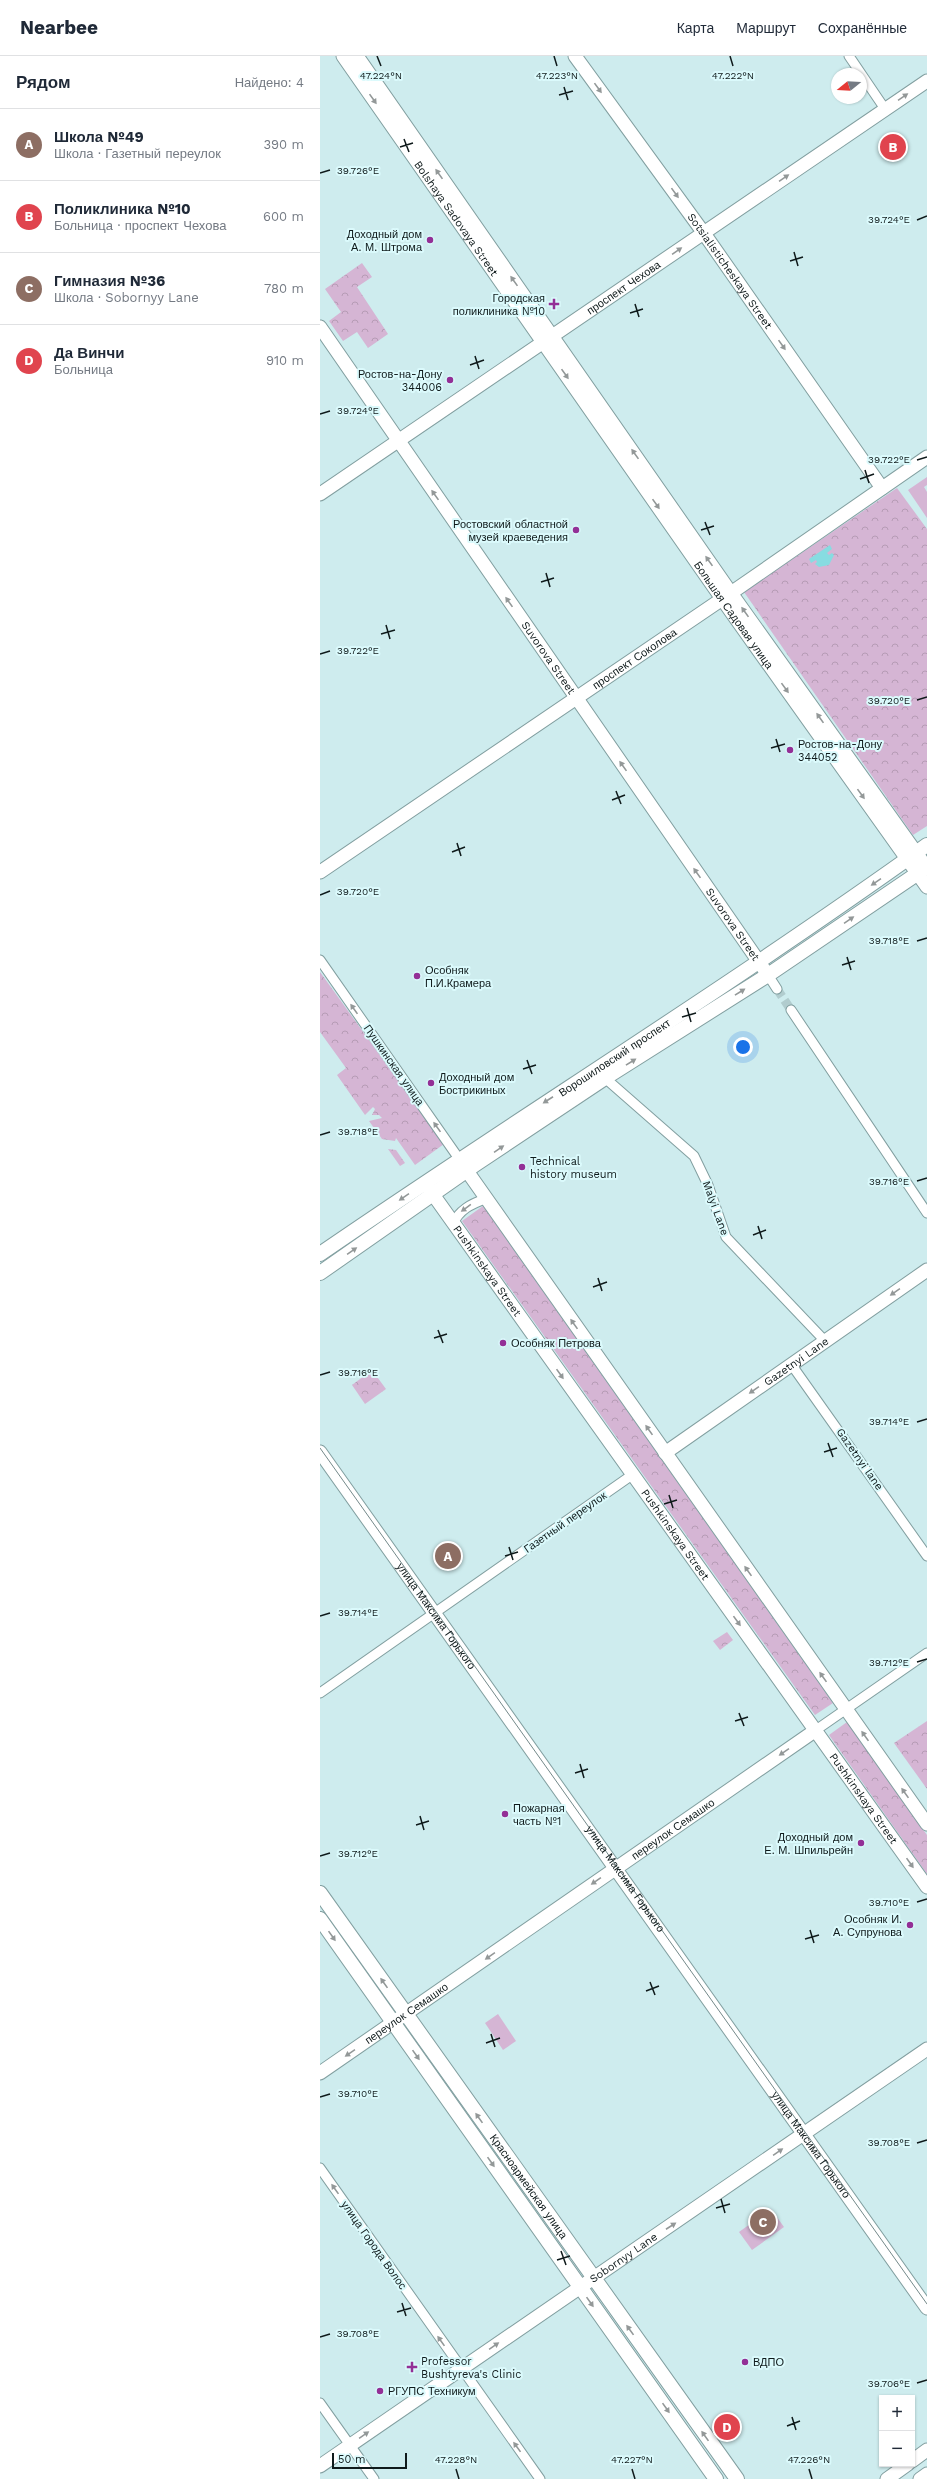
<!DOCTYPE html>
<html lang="ru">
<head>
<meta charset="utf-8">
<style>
  :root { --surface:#fff; --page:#f6f6f7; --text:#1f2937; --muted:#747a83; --line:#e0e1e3; --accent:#2563eb }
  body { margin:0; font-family:"Work Sans",sans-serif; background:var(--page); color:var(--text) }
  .controls { position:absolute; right:12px; bottom:12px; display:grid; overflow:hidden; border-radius:0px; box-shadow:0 1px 3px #0004 }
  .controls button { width:36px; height:36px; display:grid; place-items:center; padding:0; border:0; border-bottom:1px solid var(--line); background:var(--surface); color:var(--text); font:20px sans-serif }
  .compass { position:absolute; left:511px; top:12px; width:36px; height:36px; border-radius:50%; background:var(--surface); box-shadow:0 1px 3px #0004; rotate:252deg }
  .scale { position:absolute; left:12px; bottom:10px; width:75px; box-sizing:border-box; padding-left:4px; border:2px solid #0f1a1b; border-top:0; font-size:11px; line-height:14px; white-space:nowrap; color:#0f1a1b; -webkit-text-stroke:3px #dbfafc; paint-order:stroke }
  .you { position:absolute; left:423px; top:991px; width:14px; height:14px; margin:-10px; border:3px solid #fff; border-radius:50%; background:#1a73e8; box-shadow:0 0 0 6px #1a73e833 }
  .badge { display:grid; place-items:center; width:26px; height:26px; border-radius:50%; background:var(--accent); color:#fff; font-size:13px; font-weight:700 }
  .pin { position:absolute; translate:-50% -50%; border:2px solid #fff; box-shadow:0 1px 4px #0006 }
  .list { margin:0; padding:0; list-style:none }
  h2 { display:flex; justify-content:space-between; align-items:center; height:52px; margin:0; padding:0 16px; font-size:17px }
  h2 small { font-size:13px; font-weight:400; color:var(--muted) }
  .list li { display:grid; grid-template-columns:26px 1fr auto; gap:12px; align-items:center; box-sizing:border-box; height:72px; padding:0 16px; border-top:1px solid var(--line) }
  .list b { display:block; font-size:15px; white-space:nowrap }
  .list p { margin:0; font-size:13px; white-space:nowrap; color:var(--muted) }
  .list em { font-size:13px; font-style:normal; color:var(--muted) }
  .map { position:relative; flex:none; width:607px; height:2423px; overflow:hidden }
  header { display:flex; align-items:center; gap:24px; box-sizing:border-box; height:56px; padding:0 20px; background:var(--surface); border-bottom:1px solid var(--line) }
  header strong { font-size:19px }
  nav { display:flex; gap:22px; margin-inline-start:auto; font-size:14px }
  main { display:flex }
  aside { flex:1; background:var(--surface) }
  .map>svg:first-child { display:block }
  .green { fill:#d5b5d4 }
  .forest { fill:url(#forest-crowns) }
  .water { fill:#87dce1 }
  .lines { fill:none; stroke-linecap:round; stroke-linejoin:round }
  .street-tunnel { stroke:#b1ccce; stroke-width:9; stroke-dasharray:9 4.5; stroke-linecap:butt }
  .street-casing { stroke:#829fa0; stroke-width:11 }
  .secondary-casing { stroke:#829fa0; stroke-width:15 }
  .primary-casing { stroke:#829fa0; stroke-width:16 }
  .street { stroke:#fff; stroke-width:9 }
  .secondary { stroke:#fff; stroke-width:13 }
  .primary { stroke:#fff; stroke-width:14 }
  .tram { stroke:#74898a; stroke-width:1 }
  .oneway { fill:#939898 }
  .ticks { fill:none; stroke:#0f1a1b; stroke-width:1.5 }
  .poi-dot { fill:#932f96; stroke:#dbfafc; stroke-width:1.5 }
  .labels { text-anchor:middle; stroke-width:4; stroke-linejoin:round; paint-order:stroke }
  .street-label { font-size:11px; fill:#0f1a1b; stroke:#dbfafc }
  .poi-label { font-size:11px; fill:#0f1a1b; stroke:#dbfafc; text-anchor:start }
  .ticks-label { font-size:10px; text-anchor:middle; fill:#0f1a1b; stroke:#dbfafc; stroke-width:4; stroke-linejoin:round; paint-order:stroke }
</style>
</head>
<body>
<header>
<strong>Nearbee</strong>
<nav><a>Карта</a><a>Маршрут</a><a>Сохранённые</a></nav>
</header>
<main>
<aside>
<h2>Рядом<small>Найдено: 4</small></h2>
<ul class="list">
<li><span class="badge" style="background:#8d6e63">A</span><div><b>Школа №49</b><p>Школа · Газетный переулок</p></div><em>390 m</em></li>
<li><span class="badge" style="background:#e0444e">B</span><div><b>Поликлиника №10</b><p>Больница · проспект Чехова</p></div><em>600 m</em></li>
<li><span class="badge" style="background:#8d6e63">C</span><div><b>Гимназия №36</b><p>Школа · Sobornyy Lane</p></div><em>780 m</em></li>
<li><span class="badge" style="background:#e0444e">D</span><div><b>Да Винчи</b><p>Больница</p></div><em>910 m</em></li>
</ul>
</aside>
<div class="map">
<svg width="607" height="2423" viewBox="0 0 607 2423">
  <defs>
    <pattern id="forest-crowns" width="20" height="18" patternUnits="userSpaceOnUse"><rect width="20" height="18" fill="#d5b5d4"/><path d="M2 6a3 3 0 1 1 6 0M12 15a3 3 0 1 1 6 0" fill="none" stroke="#b69bb5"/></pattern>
  </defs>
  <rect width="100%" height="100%" fill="#ceecee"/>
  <g class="green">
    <path d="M607,421V429L604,431L607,436V462L588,434Z"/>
    <path d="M178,1958L196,1985L183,1994L165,1967Z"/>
    <path d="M451,2153L464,2171L432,2194L419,2176Z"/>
  </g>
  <g class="forest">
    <path d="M42,207L52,221L37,231L68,278L48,292L37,276L23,285L9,265L21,256L5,233Z"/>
    <path d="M577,432L607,473V770L593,779L424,536Z"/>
    <path d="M0,916L124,1088L95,1109L76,1082L75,1085L62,1083L49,1065L62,1062L59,1059H52L55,1053L53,1051L45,1059L17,1019L26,1012L0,976Z"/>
    <path d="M68,1093L76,1094L85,1107L80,1110Z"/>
    <path d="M163,1150L513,1647L495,1659L142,1165Z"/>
    <path d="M52,1314L66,1333L45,1348L32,1329Z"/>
    <path d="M407,1576L413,1584L400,1594L393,1585Z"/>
    <path d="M607,1665V1733L574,1687Z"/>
    <path d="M527,1666L607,1779V1818L509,1679Z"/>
  </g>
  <path class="water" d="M510,489L512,493L507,497L509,499L512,497L514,499L509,509L499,511L495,508L497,506L496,504L491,507L489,503Z"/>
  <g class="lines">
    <path class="street-tunnel" d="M457,933L471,954"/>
    <defs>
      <g id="street">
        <path d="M529,0L565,53"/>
        <path d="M0,904L142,1107"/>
        <path d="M448,919L457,933"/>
        <path d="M471,954L607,1157"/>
        <path d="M285,1022L374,1100L388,1129L406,1181L505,1285"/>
        <path d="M133,1168C139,1154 151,1148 165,1143"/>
        <path d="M471,1308L607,1500"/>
        <path d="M0,1637L312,1419"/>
        <path d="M496,1674L607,1597"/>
        <path d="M0,2112L220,2423"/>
        <path d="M0,2347L54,2423"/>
      </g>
      <g id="secondary">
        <path id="s1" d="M23,0L412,557L607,831"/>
        <path d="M37,0L411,537L607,812"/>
        <path id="s2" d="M255,0L383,176L562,432"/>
        <path id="s3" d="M0,271L448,919"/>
        <path id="s4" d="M0,438L607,25"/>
        <path id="s5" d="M0,816L411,537L607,401"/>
        <path d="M147,1115L607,1768"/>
        <path id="s6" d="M107,1130L607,1831"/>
        <path id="s7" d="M0,1396L607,2252"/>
        <path id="s8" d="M345,1397L607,1214"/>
        <path id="s9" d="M0,2017L496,1674"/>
        <path d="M592,2405L607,2394"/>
        <path id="s10" d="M0,2410L607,1993"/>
        <path d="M567,2423L588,2408"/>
        <path d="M600,2423L607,2418"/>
      </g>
      <g id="primary">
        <path id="s11" d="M0,1198C201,1060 409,931 607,789"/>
        <path d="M0,1217L156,1108L285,1022L448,919L607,811"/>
        <path id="s12" d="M0,1837L417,2423"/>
        <path d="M0,1863L396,2423"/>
      </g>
    </defs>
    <use href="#street" class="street-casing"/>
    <use href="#secondary" class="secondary-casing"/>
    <use href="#primary" class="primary-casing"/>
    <use href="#street" class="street"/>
    <use href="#secondary" class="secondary"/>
    <use href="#primary" class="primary"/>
    <path class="tram" id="s13" d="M0,1392L607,2248"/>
  </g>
  <defs><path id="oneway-solid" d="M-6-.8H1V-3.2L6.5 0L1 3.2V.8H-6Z"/></defs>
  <g class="oneway">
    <use href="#oneway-solid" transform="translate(278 32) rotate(54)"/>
    <use href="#oneway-solid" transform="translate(583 41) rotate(-34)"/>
    <use href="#oneway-solid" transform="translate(53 43) rotate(55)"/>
    <use href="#oneway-solid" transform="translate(119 118) rotate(-125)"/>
    <use href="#oneway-solid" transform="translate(464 122) rotate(-34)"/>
    <use href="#oneway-solid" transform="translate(355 137) rotate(54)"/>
    <use href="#oneway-solid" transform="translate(357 195) rotate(-35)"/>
    <use href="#oneway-solid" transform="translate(194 225) rotate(-125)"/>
    <use href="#oneway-solid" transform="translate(462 289) rotate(55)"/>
    <use href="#oneway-solid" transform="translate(245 318) rotate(55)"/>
    <use href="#oneway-solid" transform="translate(315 398) rotate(-125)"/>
    <use href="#oneway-solid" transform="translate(115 439) rotate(-125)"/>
    <use href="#oneway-solid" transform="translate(336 448) rotate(55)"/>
    <use href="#oneway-solid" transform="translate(389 505) rotate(-125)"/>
    <use href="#oneway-solid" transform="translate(189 546) rotate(-125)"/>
    <use href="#oneway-solid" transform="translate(425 556) rotate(-125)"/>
    <use href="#oneway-solid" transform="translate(465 632) rotate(54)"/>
    <use href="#oneway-solid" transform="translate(500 662) rotate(-125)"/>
    <use href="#oneway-solid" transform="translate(303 710) rotate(-125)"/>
    <use href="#oneway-solid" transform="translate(541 738) rotate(54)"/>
    <use href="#oneway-solid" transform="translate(377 817) rotate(-125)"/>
    <use href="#oneway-solid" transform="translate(556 826) rotate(146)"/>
    <use href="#oneway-solid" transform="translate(529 864) rotate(-34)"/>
    <use href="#oneway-solid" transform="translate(420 936) rotate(-32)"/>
    <use href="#oneway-solid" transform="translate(34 953) rotate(-125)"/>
    <use href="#oneway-solid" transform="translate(311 1006) rotate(-32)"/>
    <use href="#oneway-solid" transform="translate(228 1044) rotate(147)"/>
    <use href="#oneway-solid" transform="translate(117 1071) rotate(-125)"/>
    <use href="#oneway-solid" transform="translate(179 1093) rotate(-34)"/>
    <use href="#oneway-solid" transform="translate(84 1141) rotate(146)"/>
    <use href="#oneway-solid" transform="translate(146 1152) rotate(144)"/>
    <use href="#oneway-solid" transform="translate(32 1195) rotate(-35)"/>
    <use href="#oneway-solid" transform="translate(575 1236) rotate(145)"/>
    <use href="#oneway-solid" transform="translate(254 1268) rotate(-125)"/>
    <use href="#oneway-solid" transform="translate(240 1318) rotate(55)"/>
    <use href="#oneway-solid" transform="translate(434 1334) rotate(145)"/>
    <use href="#oneway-solid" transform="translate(329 1374) rotate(-125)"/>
    <use href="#oneway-solid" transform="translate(428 1515) rotate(-125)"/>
    <use href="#oneway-solid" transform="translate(417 1565) rotate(54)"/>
    <use href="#oneway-solid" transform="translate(503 1621) rotate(-125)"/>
    <use href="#oneway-solid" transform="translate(545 1680) rotate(-125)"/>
    <use href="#oneway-solid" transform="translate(464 1696) rotate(146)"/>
    <use href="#oneway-solid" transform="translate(585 1737) rotate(-125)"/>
    <use href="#oneway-solid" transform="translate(590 1807) rotate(55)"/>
    <use href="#oneway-solid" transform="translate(276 1825) rotate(145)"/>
    <use href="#oneway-solid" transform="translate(12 1880) rotate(55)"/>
    <use href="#oneway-solid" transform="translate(170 1900) rotate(145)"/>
    <use href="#oneway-solid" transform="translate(64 1927) rotate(-125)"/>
    <use href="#oneway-solid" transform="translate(30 1997) rotate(146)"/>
    <use href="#oneway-solid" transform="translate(96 1999) rotate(55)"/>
    <use href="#oneway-solid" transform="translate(159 2062) rotate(-125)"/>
    <use href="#oneway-solid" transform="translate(458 2096) rotate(-35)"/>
    <use href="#oneway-solid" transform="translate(171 2106) rotate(55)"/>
    <use href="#oneway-solid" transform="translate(15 2133) rotate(-125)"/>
    <use href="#oneway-solid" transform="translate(351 2170) rotate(-33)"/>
    <use href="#oneway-solid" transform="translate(270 2246) rotate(55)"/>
    <use href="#oneway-solid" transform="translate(310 2274) rotate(-126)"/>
    <use href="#oneway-solid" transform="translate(121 2285) rotate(-125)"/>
    <use href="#oneway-solid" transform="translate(174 2290) rotate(-35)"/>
    <use href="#oneway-solid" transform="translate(346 2352) rotate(55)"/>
    <use href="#oneway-solid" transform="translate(44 2379) rotate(-35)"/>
    <use href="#oneway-solid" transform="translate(385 2380) rotate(-125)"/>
    <use href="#oneway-solid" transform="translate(197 2391) rotate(-126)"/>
  </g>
  <path class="ticks" d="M57,0L61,10M234,0L237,10M410,0L413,10M244,31L248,44M239,39L253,35M84,83L89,96M80,91L93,87M0,117L10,114M597,164L607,160M474,196L478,210M470,205L483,201M315,248L319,261M310,257L323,253M155,300L159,313M150,309L164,304M0,358L10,355M597,404L607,401M545,414L549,427M540,423L554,418M385,466L390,479M381,474L394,470M226,517L230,531M221,526L234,522M66,569L70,583M61,578L75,574M0,598L10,595M597,644L607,641M456,683L460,696M451,692L465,688M296,735L301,748M292,744L305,739M137,787L141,800M132,796L145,791M0,839L10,835M597,885L607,882M527,901L531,914M522,909L535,905M367,952L371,966M362,961L376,957M207,1004L212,1018M203,1013L216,1009M0,1079L10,1076M597,1125L607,1122M438,1170L442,1183M433,1179L446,1174M278,1222L282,1235M273,1231L287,1226M118,1274L123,1287M114,1282L127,1278M0,1319L10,1316M597,1366L607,1363M508,1387L513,1401M504,1396L517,1392M349,1439L353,1452M344,1448L357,1444M189,1491L193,1504M185,1500L198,1496M0,1560L10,1557M597,1606L607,1603M419,1657L424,1670M415,1665L428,1661M260,1708L264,1722M255,1717L268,1713M100,1760L104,1774M96,1769L109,1765M0,1800L10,1797M597,1846L607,1843M490,1874L494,1887M485,1883L499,1879M330,1926L335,1939M326,1935L339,1930M171,1978L175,1991M166,1987L180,1982M0,2041L10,2038M597,2087L607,2084M401,2143L405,2157M396,2152L410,2148M241,2195L246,2209M237,2204L250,2200M82,2247L86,2260M77,2256L91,2252M0,2281L10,2278M597,2327L607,2324M472,2361L476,2374M467,2370L480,2365M136,2413L139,2423M312,2413L315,2423M489,2413L492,2423"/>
  <g class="poi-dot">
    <circle cx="110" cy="184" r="4"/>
    <path d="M232 242h4v4h4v4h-4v4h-4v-4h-4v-4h4z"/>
    <circle cx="130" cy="324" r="4"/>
    <circle cx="256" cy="474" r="4"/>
    <circle cx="470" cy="694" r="4"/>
    <circle cx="97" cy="920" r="4"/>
    <circle cx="111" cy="1027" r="4"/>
    <circle cx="202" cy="1111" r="4"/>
    <circle cx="183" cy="1287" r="4"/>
    <circle cx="185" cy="1758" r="4"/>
    <circle cx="541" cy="1787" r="4"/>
    <circle cx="590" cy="1869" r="4"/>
    <circle cx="425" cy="2306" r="4"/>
    <path d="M90 2305h4v4h4v4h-4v4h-4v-4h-4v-4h4z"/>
    <circle cx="60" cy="2335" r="4"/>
  </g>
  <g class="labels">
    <g class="street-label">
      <text dy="4" stroke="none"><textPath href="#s1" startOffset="198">Bolshaya Sadovaya Street</textPath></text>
      <text dy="4" stroke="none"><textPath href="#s2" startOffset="265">Sotsialisticheskaya Street</textPath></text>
      <text dy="4" stroke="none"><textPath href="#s4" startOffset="367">проспект Чехова</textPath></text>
      <text dy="4" stroke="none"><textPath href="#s1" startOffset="682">Большая Садовая улица</textPath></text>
      <text dy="4" stroke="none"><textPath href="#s3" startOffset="402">Suvorova Street</textPath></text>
      <text dy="4" stroke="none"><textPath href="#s5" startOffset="380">проспект Соколова</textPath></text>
      <text dy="4" stroke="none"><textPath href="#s3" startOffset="726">Suvorova Street</textPath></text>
      <text dy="4" stroke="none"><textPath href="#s11" startOffset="354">Ворошиловский проспект</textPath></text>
      <text transform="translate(74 1009) rotate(55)" y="4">Пушкинская улица</text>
      <text transform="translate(396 1152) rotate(70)" y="4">Malyi Lane</text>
      <text dy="4" stroke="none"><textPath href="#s6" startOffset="104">Pushkinskaya Street</textPath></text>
      <text dy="4" stroke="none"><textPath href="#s8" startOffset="160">Gazetnyi Lane</textPath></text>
      <text transform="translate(540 1403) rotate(55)" y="4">Gazetnyi lane</text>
      <text transform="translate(245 1466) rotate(-35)" y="4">Газетный переулок</text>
      <text dy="4" stroke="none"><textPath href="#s6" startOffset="428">Pushkinskaya Street</textPath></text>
      <text dy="4" stroke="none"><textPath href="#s7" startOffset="201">улица Максима Горького</textPath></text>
      <text dy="4" stroke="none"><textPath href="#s6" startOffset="752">Pushkinskaya Street</textPath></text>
      <text dy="4" stroke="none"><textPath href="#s9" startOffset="429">переулок Семашко</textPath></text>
      <text dy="4" stroke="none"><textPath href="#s13" startOffset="528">улица Максима Горького</textPath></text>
      <text dy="4" stroke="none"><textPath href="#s9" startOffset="105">переулок Семашко</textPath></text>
      <text dy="4" stroke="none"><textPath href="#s7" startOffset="849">улица Максима Горького</textPath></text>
      <text dy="4" stroke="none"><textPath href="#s12" startOffset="360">Красноармейская улица</textPath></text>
      <text transform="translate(54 2189) rotate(55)" y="4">улица Города Волос</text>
      <text dy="4" stroke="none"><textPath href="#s10" startOffset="368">Sobornyy Lane</textPath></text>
    </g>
    <g class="poi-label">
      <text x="102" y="182" text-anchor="end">Доходный дом<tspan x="102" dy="13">А. М. Штрома</tspan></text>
      <text x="225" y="246" text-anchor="end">Городская<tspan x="225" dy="13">поликлиника №10</tspan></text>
      <text x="122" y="322" text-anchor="end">Ростов-на-Дону<tspan x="122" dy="13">344006</tspan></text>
      <text x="248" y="472" text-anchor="end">Ростовский областной<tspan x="248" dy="13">музей краеведения</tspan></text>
      <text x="478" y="692">Ростов-на-Дону<tspan x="478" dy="13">344052</tspan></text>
      <text x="105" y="918">Особняк<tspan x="105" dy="13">П.И.Крамера</tspan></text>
      <text x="119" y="1025">Доходный дом<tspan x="119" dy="13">Бострикиных</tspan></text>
      <text x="210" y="1109">Technical<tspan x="210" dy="13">history museum</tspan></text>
      <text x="191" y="1291">Особняк Петрова</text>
      <text x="193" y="1756">Пожарная<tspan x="193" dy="13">часть №1</tspan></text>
      <text x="533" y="1785" text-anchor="end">Доходный дом<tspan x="533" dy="13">Е. М. Шпильрейн</tspan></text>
      <text x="582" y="1867" text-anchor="end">Особняк И.<tspan x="582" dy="13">А. Супрунова</tspan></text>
      <text x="101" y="2309">Professor<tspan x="101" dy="13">Bushtyreva's Clinic</tspan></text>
      <text x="433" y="2310">ВДПО</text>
      <text x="68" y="2339">РГУПС Техникум</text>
    </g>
  </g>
  <g class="ticks-label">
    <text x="61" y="23">47.224°N</text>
    <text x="237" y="23">47.223°N</text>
    <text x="413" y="23">47.222°N</text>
    <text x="38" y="118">39.726°E</text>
    <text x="569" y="167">39.724°E</text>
    <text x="38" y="358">39.724°E</text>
    <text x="569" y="407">39.722°E</text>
    <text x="38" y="598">39.722°E</text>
    <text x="569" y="648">39.720°E</text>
    <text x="38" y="839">39.720°E</text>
    <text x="569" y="888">39.718°E</text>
    <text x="38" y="1079">39.718°E</text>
    <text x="569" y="1129">39.716°E</text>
    <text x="38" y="1320">39.716°E</text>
    <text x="569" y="1369">39.714°E</text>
    <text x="38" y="1560">39.714°E</text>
    <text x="569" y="1610">39.712°E</text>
    <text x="38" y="1801">39.712°E</text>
    <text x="569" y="1850">39.710°E</text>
    <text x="38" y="2041">39.710°E</text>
    <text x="569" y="2090">39.708°E</text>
    <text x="38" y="2281">39.708°E</text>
    <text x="569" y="2331">39.706°E</text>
    <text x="136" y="2407">47.228°N</text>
    <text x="312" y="2407">47.227°N</text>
    <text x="489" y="2407">47.226°N</text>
  </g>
</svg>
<div class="controls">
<button>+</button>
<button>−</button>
</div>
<svg class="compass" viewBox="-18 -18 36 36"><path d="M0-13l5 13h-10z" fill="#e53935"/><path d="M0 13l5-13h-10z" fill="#747a83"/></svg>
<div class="scale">50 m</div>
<div class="you"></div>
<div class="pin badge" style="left:128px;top:1500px;background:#8d6e63">A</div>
<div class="pin badge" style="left:573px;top:91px;background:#e0444e">B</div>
<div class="pin badge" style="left:443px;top:2166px;background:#8d6e63">C</div>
<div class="pin badge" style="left:407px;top:2371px;background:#e0444e">D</div>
</div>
</main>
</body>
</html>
